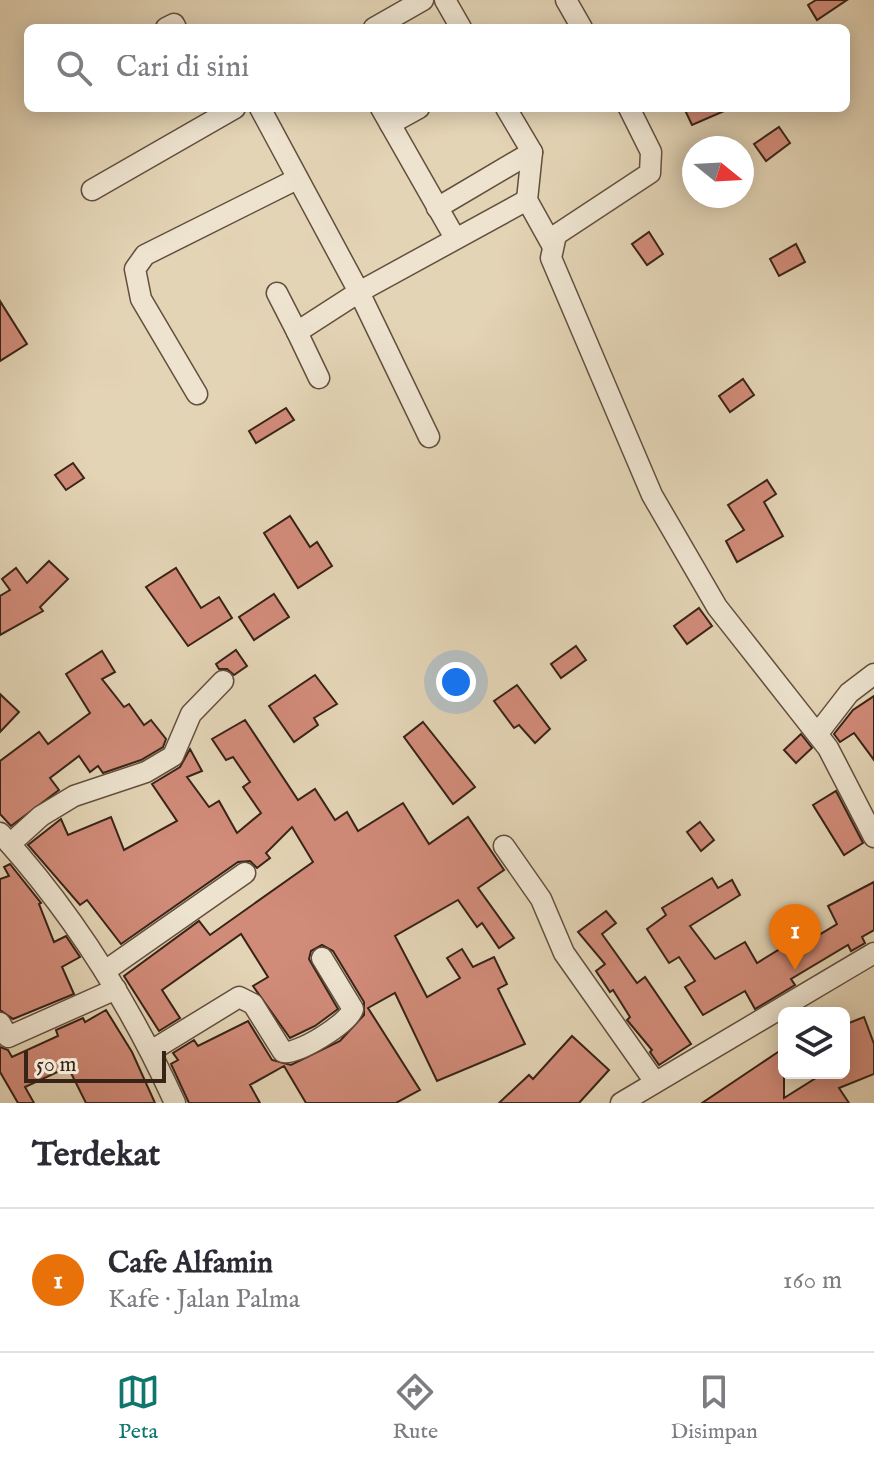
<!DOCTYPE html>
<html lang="id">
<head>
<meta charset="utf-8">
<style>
  :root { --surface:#fff; --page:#f2f2f3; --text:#2b2b33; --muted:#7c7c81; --line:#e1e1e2; --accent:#0f766e }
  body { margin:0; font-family:"IM FELL English",serif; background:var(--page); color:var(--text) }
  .controls { position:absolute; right:24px; bottom:24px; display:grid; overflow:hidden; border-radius:12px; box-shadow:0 4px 20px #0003 }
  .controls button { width:72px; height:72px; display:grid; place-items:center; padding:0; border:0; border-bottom:2px solid var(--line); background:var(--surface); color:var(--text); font:40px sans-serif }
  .compass { position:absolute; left:682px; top:136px; width:72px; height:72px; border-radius:50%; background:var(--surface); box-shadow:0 4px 20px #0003; rotate:108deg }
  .scale { position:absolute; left:24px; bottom:20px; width:142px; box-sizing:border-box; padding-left:8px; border:4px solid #382317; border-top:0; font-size:22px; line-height:28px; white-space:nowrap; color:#382317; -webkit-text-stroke:6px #ede3cf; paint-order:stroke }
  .you { position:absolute; left:456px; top:682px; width:28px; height:28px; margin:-20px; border:6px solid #fff; border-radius:50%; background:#1a73e8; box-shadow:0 0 0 12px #1a73e833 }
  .badge { display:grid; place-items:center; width:52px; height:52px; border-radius:50%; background:var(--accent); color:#fff; font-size:26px; font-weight:700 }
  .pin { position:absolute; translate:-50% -66px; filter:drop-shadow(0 2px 4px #0008) }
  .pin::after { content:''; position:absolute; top:42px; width:28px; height:24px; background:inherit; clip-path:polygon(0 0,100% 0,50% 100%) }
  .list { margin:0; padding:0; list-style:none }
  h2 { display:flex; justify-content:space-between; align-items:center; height:104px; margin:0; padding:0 32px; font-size:34px }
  h2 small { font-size:26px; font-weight:400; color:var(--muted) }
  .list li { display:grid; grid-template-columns:52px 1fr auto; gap:24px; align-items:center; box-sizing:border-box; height:144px; padding:0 32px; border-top:2px solid var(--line) }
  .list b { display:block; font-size:30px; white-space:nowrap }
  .list p { margin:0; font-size:26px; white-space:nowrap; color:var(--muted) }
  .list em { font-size:26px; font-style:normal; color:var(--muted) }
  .icon { flex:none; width:44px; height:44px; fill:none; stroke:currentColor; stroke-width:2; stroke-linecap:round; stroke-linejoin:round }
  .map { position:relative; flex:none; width:874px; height:1103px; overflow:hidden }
  .search { position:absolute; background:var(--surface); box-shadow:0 4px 20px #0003; left:24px; right:24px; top:24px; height:88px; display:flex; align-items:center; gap:20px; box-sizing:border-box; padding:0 28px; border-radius:12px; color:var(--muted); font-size:30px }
  .sheet { height:248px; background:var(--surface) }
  nav { display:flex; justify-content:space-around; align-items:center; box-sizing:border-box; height:112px; border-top:2px solid var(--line); background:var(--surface); font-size:22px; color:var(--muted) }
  nav a { display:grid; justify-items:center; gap:4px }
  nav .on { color:var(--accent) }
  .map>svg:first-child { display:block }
  .building { fill:#d18b79; stroke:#382317; stroke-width:2 }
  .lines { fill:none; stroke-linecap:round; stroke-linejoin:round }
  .minor-casing { stroke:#634f3e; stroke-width:23 }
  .minor { stroke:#ede3cf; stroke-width:20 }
</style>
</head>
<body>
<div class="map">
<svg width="874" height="1103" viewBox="0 0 874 1103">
  <rect width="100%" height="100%" fill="#e3d4b5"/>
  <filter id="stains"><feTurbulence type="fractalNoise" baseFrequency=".0025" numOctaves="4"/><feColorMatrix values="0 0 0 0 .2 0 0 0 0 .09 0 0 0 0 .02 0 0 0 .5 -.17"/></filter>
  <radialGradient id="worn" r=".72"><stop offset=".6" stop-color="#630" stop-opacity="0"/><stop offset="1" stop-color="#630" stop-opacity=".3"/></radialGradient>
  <g class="building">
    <path d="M816,0H847L817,20L808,5Z"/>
    <path d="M684,108H731L692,125Z"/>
    <path d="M779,127L790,143L766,161L754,144Z"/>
    <path d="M649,232L663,254L647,265L632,244Z"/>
    <path d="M796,244L805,262L779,276L770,259Z"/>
    <path d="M0,301L27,344L0,361Z"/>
    <path d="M743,379L754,395L730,412L719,396Z"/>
    <path d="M286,408L294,420L256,443L249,431Z"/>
    <path d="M73,463L84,478L66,490L55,475Z"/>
    <path d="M767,480L776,494L764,502L783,536L737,562L726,541L744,530L728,505Z"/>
    <path d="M290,516L310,547L317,542L332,566L298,588L264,533Z"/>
    <path d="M49,561L68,579L40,607L43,611L0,635V596L10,590L2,579L16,568L27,583Z"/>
    <path d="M176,568L201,608L219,597L232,618L188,646L146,587Z"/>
    <path d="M274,594L289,617L254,640L239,617Z"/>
    <path d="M699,608L712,626L687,644L674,626Z"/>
    <path d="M576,646L586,660L561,678L551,664Z"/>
    <path d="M236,650L247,666L234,675L227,669H219L216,664Z"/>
    <path d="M102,651L115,672L102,679L124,707L129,704L144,725L151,720L166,739L163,747L141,760L103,773L98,766L90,772L79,756L50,778L59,790L11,826L0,814V761L39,732L48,744L90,713L66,674Z"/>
    <path d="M315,675L337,704L314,718L318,725L294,742L269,706Z"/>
    <path d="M517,685L550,729L535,743L519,725L514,728L494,701Z"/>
    <path d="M0,694L19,712L0,732Z"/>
    <path d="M874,696V760L854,733L840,742L834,734L853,710Z"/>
    <path d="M245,720L298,800L315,789L335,820L347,812L358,831L403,803L429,844L468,817L504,870L478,888L514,938L499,948L482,923L477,927L458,900L395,936L427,997L460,978L447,958L462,949L473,967L494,957L507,984L498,989L525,1044L437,1081L395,993L368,1008L420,1090L396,1103H306L284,1066L250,1085L260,1103H189L171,1064L178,1060L173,1053L194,1040L198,1046L248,1021L272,1060L291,1065L340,1041L364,1015V1002L333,951L322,945L311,951L309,959L338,1009L315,1026L290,1038L253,986L268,977L241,934L162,990L180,1018L159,1031L124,976L199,921L210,935L313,862L292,827L266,853L270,858L257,868L250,861L238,862L121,944L87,900L80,905L28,845L61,819L68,835L111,817L124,850L177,821L152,784L180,767L190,749L202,771L187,777L209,807L219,801L237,833L261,813L243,787L250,782L233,757L226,760L212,739Z"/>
    <path d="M423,722L475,787L453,804L404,737Z"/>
    <path d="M801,734L812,748L796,763L784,750Z"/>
    <path d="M836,791L863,843L844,855L813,805Z"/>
    <path d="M700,822L714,840L701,851L687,832Z"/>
    <path d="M10,864L41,903L39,904L54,942L66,936L80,957L62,967L74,994L13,1019L0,1010V879L9,876L4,867Z"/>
    <path d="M712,878L718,888L732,880L740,895L690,926L715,959L745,942L757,963L793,941L797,948L837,924L828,906L874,882V930L862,937L865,943L851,951L848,945L791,979L795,985L755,1009L745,991L703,1015L685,987L695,981L679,957L669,963L647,929L666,915L662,908Z"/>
    <path d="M606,911L616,923L602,934L637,983L645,977L691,1044L659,1065L650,1052L652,1050L627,1020L630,1017L613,990L610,992L596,971L605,964L578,932Z"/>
    <path d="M106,1010L132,1052L155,1103H86L68,1067L25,1087L34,1103H18L0,1072V1047L8,1050L12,1057L58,1036L56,1030L83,1018L85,1022Z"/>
    <path d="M864,1017L874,1044V1074L839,1088L849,1103H702L784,1048V1098L824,1073H844V1025Z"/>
    <path d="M572,1036L609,1070L579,1103H499L529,1075L533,1079Z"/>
  </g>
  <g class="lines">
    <defs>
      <g id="minor">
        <path d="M445,0L461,28"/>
        <path d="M566,0L582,28"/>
        <path d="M166,28L174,24L176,28"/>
        <path d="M374,28L423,0"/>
        <path d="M260,108L359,292L429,437"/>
        <path d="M381,108L455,238"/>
        <path d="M506,108L532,152L527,200L552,245"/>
        <path d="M629,108L651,152L650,173L556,235L551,258L652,495L717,607L828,748L874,837"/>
        <path d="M390,124L419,108"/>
        <path d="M92,190L235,108"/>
        <path d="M437,208L532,152"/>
        <path d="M277,293L297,332"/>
        <path d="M319,378L297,332L359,292L527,200"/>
        <path d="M197,394L141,299L135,269L145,255L297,179"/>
        <path d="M818,733L849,693L874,674"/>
        <path d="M0,833C73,913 130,1004 175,1103"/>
        <path d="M10,844L41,816L74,796L146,772L173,756L191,714L223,681"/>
        <path d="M504,846L541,899L564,953L655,1082"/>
        <path d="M105,971L245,873"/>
        <path d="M0,1023L8,1037L116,989"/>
        <path d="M151,1051L239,997L253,1004L283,1052C297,1055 348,1024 353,1009L322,958"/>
        <path d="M621,1103L874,953"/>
      </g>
    </defs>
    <use href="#minor" class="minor-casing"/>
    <use href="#minor" class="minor"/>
  </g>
  <rect width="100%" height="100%" filter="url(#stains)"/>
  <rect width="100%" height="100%" fill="url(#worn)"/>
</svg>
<div class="controls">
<button><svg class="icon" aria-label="layers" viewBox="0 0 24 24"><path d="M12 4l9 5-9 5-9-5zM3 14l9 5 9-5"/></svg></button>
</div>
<svg class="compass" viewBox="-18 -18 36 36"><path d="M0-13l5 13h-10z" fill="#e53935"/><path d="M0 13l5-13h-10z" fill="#7c7c81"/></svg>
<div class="scale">50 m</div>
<div class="you"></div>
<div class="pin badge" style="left:795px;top:970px;background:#e8710a">1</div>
<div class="search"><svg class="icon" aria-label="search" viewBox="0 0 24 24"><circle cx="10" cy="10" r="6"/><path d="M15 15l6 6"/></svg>Cari di sini</div>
</div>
<section class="sheet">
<h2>Terdekat<small></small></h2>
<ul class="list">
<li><span class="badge" style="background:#e8710a">1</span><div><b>Cafe Alfamin</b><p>Kafe · Jalan Palma</p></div><em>160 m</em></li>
</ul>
</section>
<nav>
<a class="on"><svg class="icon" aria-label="map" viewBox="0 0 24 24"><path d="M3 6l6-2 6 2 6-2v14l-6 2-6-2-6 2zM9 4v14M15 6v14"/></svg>Peta</a>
<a><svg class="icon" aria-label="directions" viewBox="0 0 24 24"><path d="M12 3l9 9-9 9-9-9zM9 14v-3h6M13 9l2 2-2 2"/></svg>Rute</a>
<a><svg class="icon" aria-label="saved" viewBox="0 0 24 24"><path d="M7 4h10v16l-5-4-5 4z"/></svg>Disimpan</a>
</nav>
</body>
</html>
